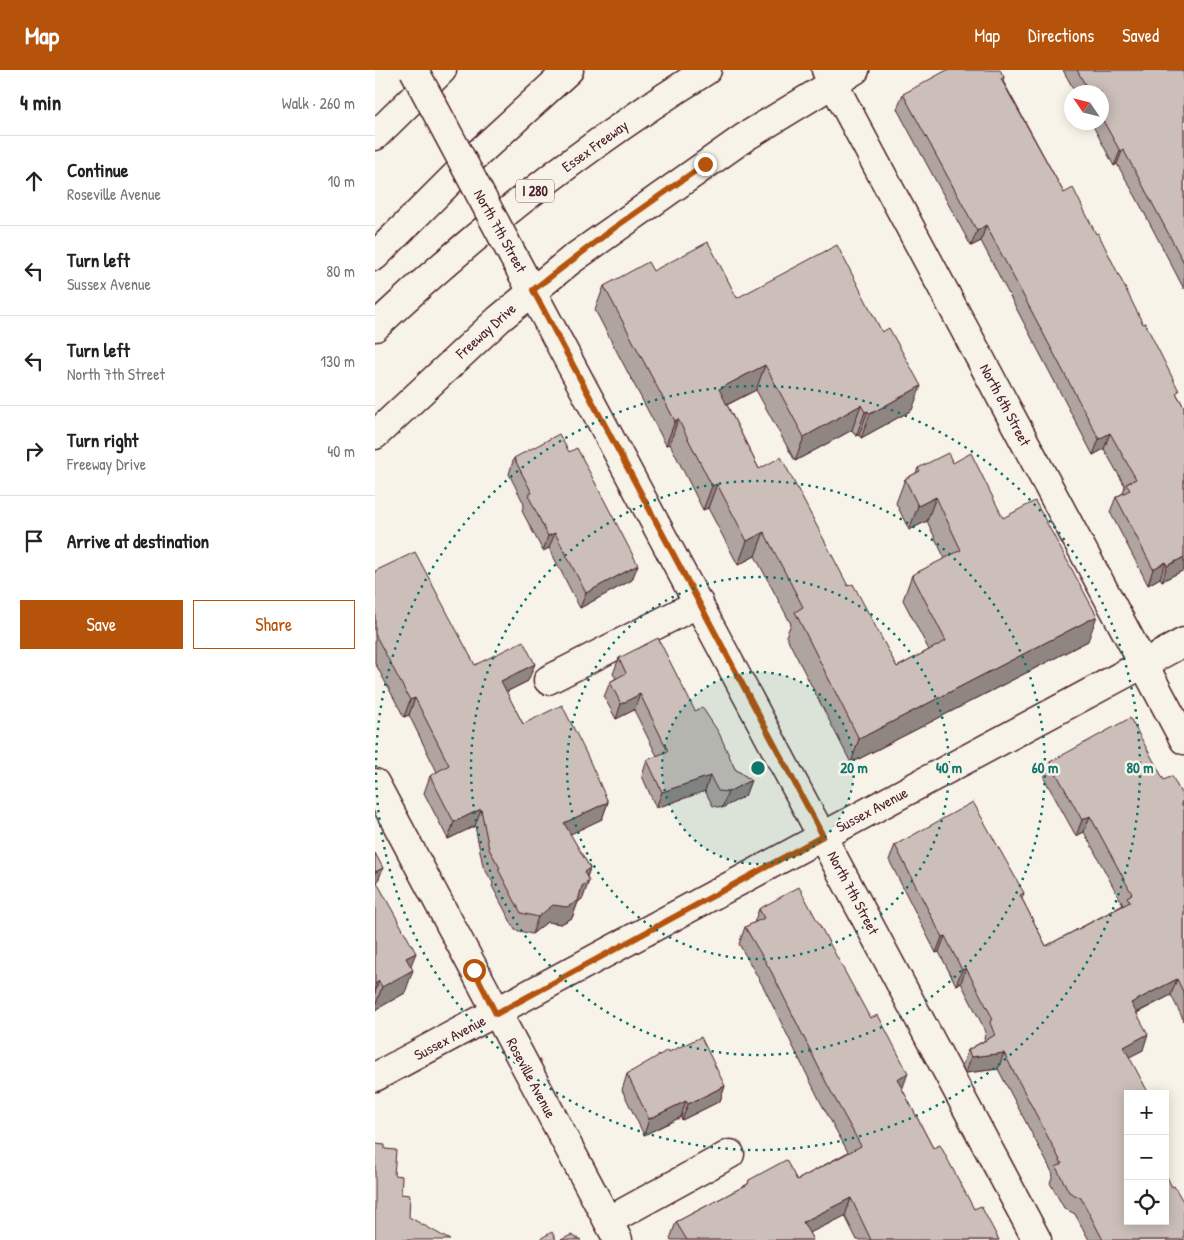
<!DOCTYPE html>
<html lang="en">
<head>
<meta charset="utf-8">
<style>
  :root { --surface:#fff; --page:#f2f2f2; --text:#222; --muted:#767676; --line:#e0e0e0; --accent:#b45309 }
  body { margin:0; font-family:"Patrick Hand",sans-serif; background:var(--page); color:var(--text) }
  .controls { position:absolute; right:15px; bottom:15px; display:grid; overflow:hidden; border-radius:0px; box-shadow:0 2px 12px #0003 }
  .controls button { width:45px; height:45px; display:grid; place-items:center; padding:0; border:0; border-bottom:1px solid var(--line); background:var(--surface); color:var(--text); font:25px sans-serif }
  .compass { position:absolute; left:689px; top:15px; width:45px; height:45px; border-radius:50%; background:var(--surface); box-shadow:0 2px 12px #0003; rotate:305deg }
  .stop { position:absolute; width:15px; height:15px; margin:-11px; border:4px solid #b45309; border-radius:50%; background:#fff }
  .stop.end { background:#b45309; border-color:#fff; box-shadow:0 1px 5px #0008 }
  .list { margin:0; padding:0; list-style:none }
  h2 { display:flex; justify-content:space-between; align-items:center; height:65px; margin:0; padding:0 20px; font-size:21px }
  h2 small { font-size:16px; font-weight:400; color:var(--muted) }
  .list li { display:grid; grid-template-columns:32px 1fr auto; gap:15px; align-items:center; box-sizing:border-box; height:90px; padding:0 20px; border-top:1px solid var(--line) }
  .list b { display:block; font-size:19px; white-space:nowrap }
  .list p { margin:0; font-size:16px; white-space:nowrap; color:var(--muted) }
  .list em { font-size:16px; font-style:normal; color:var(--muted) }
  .actions { display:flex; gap:10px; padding:15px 20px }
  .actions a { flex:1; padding:11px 0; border:1px solid var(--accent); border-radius:0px; text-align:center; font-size:18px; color:var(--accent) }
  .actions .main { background:var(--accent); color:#fff }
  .icon { flex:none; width:28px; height:28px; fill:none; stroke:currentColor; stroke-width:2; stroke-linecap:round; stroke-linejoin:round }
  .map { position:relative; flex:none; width:809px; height:1170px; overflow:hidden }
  header { display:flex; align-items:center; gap:30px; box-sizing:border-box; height:70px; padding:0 25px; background:var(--accent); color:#fff }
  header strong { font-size:24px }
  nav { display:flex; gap:28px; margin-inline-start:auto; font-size:18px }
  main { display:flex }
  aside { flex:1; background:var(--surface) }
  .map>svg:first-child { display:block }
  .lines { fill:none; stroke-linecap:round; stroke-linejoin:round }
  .minor-casing { stroke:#4a1f2b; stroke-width:31 }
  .highway-casing { stroke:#4a1f2b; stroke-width:31 }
  .minor { stroke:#f7f3e8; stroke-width:28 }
  .highway { stroke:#f7f3e8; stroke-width:28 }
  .minor-bridge-casing { stroke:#4a1f2b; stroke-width:31; stroke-linecap:butt }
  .minor-bridge { stroke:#f7f3e8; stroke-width:28 }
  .wall { fill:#afa49f; stroke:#4a1f2b }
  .shaded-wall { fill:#8f8682; stroke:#4a1f2b }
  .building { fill:#ccbfb9; stroke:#4a1f2b }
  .route { stroke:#b45309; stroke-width:6 }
  .ring { fill:none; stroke:#0f766e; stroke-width:2.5; stroke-dasharray:2.5 5 }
  .labels { text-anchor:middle; stroke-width:5; stroke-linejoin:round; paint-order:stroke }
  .shield { fill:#f7f3e8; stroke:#7e5f64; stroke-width:1 }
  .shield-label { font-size:14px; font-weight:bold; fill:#4a1f2b }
  .street-label { font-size:15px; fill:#4a1f2b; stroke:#f7f3e8 }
  .centre { fill:#0f766e; stroke:#f7f3e8; stroke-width:2.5 }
  .ring-label { font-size:15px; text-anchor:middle; font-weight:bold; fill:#0f766e; stroke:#f7f3e8; stroke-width:5; stroke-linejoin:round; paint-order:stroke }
</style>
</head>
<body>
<header>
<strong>Map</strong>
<nav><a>Map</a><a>Directions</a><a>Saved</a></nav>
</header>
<main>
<aside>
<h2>4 min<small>Walk · 260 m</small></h2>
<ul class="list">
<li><svg class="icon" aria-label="ahead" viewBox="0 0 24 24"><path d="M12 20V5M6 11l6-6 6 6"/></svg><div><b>Continue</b><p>Roseville Avenue</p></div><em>10 m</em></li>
<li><svg class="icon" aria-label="left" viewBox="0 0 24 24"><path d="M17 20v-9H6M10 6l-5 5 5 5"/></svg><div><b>Turn left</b><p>Sussex Avenue</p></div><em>80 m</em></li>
<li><svg class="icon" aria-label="left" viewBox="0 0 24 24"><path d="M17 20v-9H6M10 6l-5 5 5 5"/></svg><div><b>Turn left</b><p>North 7th Street</p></div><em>130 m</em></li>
<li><svg class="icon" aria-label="right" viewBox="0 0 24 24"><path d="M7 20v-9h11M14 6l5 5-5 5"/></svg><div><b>Turn right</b><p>Freeway Drive</p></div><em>40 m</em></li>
<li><svg class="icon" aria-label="arrive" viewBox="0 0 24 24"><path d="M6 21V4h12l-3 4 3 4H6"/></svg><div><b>Arrive at destination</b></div></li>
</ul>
<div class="actions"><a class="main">Save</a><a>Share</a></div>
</aside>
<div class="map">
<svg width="809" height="1170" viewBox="0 0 809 1170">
  <rect width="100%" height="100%" fill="#f7f3e8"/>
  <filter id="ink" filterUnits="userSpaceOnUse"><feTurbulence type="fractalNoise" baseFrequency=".02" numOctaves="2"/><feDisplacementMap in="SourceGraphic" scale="10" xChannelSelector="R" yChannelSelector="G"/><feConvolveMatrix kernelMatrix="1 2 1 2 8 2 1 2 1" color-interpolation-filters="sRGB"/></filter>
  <g filter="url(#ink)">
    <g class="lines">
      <defs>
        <g id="minor">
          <path d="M451,0L809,670"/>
          <path d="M138,186L662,1170"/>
          <path d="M0,365L124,249L196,190L370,67L480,0"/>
          <path d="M173,610L324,533"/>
          <path d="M0,713L243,1170"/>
          <path d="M0,1007L809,572"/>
          <path d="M233,1151L355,1084"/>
        </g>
        <g id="highway">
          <path d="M0,66L67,0"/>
          <path d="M0,186L96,90L194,0"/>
          <path d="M0,257C101,161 213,74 332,0"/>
        </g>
      </defs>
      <use href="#minor" class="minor-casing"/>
      <use href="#highway" class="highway-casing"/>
      <use href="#minor" class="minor"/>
      <use href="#highway" class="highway"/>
      <defs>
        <path id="minor-bridge" d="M39,0L138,186"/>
      </defs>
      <use href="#minor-bridge" class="minor-bridge-casing"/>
      <use href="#minor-bridge" class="minor-bridge"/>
    </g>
    <g class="wall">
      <path d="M688,0H807L809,4V219L761,127L742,94L739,96L716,52H726V22H700Z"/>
      <path d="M629,7L628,11L689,123L809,337V500L787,511L785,508L773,515L735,442L741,427L748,423L750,416L729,379L718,385L606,171L596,176L522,39L528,24Z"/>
      <path d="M278,201L362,228L537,340L486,368L484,365L481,366L477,360L420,391L381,320L352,335L384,399L473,516L522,597L554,580L528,530L537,505L570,489L552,451L534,460L521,433L530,409L541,403L543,398L578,393L628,448L713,571L476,693L411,566L416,554L380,486L363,495L333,438L328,440L295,374L291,375L220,240L229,216Z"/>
      <path d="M139,388L257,510L205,538L174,478L168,481L147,441L149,434L134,404Z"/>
      <path d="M0,501L100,595L153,611L131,622L148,654L233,732L227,749L195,764L215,798L212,807L208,828L203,832L197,848L186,854L172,852L157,864L140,860L117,816L118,813L108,796L100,756L73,769L49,723L55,706L62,702L34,645L29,647L0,593Z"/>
      <path d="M244,588L320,641L360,699L376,710L370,726L347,738L338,736L330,721L281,738L267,706L272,690L282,686L259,640L241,649L229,627L235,612L241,608L238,604Z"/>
      <path d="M675,692L789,710L809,730L807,735L809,738V951L796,925L762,943L768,980L754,987L753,1024L809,1170H714L700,1144L689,1138L675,1113L678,1104L623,999L591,1003L587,996L593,980L610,970L609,968L611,962L586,913L581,915L564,882L561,883L514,790L520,775L649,823L647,829L671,876L748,835L709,762L701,766L669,708Z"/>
      <path d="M0,783L2,813L36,896L30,923L0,940Z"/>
      <path d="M384,839L527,1019L558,1078L599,1139L624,1170H482L470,1146L434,1163L438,1170H296L295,1169L301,1152L373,1114L374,1110H422L473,1082L446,1033L389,918L364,874L370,857L379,853Z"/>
      <path d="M294,982L350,1016L345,1031L307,1050L306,1047L269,1065L247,1020L252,1004Z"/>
    </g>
    <g class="shaded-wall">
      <path d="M748,79L742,94L739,96L745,81Z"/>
      <path d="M611,155L606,171L596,176L602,161Z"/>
      <path d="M390,295L381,320L335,343L344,319Z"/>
      <path d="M546,316L537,340L486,368L495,344Z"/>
      <path d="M486,335L477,360L420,391L429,367Z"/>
      <path d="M493,341L484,365L481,366L490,342Z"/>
      <path d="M303,349L295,374L291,375L300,351Z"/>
      <path d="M735,363L729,379L718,385L724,369Z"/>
      <path d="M342,414L333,438L328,440L337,416Z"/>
      <path d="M561,427L552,451L534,460L543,436Z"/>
      <path d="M389,462L380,486L363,495L372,471Z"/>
      <path d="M180,463L174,478L168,481L173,466Z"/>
      <path d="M809,487V500L787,511L792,496Z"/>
      <path d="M791,492L785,508L773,515L778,499Z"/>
      <path d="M263,495L257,510L205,538L211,523Z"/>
      <path d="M722,546L713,571L476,693L484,669Z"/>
      <path d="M160,594L153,611L119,628L126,611Z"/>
      <path d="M265,624L259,640L241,649L246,634Z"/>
      <path d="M40,628L34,645L29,647L35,630Z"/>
      <path d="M335,706L330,721L281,738L287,722Z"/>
      <path d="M376,710L370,726L347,738L353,722Z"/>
      <path d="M233,732L227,749L183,770L189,753Z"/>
      <path d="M106,739L100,756L73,769L79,752Z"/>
      <path d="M715,746L709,762L701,766L707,750Z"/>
      <path d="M8,798L0,819V802Z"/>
      <path d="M215,798L209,815L214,811L208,828L203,832L197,848L186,854L172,852L157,864L163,847L209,802Z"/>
      <path d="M570,866L564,882L561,883L567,867Z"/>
      <path d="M41,883L33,903L38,900L30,923L0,940V937L7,917L31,888Z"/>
      <path d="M591,898L586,913L581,915L587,900Z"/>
      <path d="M802,909L796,925L751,948L756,933Z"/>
      <path d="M4,911L0,923V914Z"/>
      <path d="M773,964L768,980L743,993L749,977Z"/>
      <path d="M629,983L623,999L591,1003L596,987Z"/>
      <path d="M533,1003L527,1020L522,1009Z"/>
      <path d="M350,1016L345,1031L307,1050L313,1034Z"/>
      <path d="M311,1031L306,1047L269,1065L274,1049Z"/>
      <path d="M476,1128L470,1146L422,1169L428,1152Z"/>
    </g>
    <g class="building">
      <path d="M572,0H625L629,7L626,9L689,123L698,118L721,164L723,163L768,254L770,253L804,321L801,323L809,337V487L792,496L791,492L778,499L741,427L755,420L751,414L761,409L735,363L724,369L611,155L602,161L528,24Z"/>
      <path d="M702,0H807L809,4V193L766,112L748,79L745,81L726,47V22H714Z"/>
      <path d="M333,172L362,228L462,175L507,262L514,258L546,316L495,344L493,341L490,342L486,335L429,367L390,295L344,319L384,399L406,387L473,516L478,514L522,597L571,571L537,505L586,480L561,427L543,436L530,409L545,401L543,398L573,383L578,393L596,383L628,448L660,431L722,546L484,669L420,542L428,537L389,462L372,471L342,414L337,416L303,349L300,351L229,216L273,192L278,201Z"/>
      <path d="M184,364L194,382L202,378L263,495L211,523L180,463L173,466L153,425L157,423L139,388Z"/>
      <path d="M40,482L100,595L148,571L160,594L126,611L148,654L187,635L211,683L233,732L189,753L215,798L209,802L214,811L207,816L203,831L192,837L178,835L163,847L146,843L123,799L125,798L114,779L106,739L79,752L55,706L74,695L40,628L35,630L0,564V501Z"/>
      <path d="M283,568L320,641L327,637L344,663L360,699L376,710L353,722L343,721L335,706L287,722L272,690L293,681L265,624L246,634L235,612L251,603L244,588Z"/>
      <path d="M755,648L789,710L797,706L809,729L806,733L809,738V924L802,909L756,933L773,964L749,977L774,1024H753V1151H790V1103L797,1117L799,1116L809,1133V1170H728L706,1128L694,1122L681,1097L687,1094L629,983L596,987L593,980L620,965L615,953L617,947L591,898L587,900L570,866L567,867L520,775L598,732L649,823L645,825L671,876L755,832L752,827L757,824L715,746L707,750L675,692Z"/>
      <path d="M0,783L8,798L0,802Z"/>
      <path d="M0,809L41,883L31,888L38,900L7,917L4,911L0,914Z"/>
      <path d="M424,817L495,948L503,945L533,1003L522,1009L558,1078L565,1075L599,1139L606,1136L624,1170H496L476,1128L428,1152L438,1170H312L301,1152L373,1114L374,1110L411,1090L422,1110L486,1076L453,1016L396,901L370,857L389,848L384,839Z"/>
      <path d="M326,967L350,1016L313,1034L311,1031L274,1049L252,1004L293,980L294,982Z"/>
      <path d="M0,1074L10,1075V1079L21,1080L19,1105L27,1106L26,1124L35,1125L34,1147L75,1170H0Z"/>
      <path d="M177,1162L181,1170H163Z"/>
      <path d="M196,1165L206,1170H186Z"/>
    </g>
  </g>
  <g class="lines" filter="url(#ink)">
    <path class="route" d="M99,900L121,944L448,766L158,220L239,158L330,94"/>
  </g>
  <circle cx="383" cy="698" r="96" fill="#0f766e" fill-opacity=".12"/>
  <g class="ring">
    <circle cx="383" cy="698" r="96"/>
    <circle cx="383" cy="698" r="191"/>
    <circle cx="383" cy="698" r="287"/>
    <circle cx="383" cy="698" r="382"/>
  </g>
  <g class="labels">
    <rect class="shield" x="141" y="109.5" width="38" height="23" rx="4"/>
    <g class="shield-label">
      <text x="160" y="126">I 280</text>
    </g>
    <g class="street-label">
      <text transform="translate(220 76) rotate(-36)" y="5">Essex Freeway</text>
      <text transform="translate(125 161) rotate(61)" y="5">North 7th Street</text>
      <text transform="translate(111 261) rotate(-42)" y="5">Freeway Drive</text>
      <text transform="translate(630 335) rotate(62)" y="5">North 6th Street</text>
      <text transform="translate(497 740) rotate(-28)" y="5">Sussex Avenue</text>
      <text transform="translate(478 823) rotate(62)" y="5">North 7th Street</text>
      <text transform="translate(75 968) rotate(-28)" y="5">Sussex Avenue</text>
      <text transform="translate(156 1008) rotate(62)" y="5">Roseville Avenue</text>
    </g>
  </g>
  <circle cx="383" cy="698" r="8" class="centre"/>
  <g class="ring-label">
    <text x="479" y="703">20 m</text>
    <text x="574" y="703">40 m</text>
    <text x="670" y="703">60 m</text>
    <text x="765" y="703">80 m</text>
  </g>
</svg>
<div class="controls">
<button>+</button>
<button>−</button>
<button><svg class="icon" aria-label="locate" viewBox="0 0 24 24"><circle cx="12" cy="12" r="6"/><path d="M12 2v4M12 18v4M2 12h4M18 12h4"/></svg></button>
</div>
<svg class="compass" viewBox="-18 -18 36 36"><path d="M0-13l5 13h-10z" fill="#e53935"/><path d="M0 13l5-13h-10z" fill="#767676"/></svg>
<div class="stop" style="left:99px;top:900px"></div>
<div class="stop end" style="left:330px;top:94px"></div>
</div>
</main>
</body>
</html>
